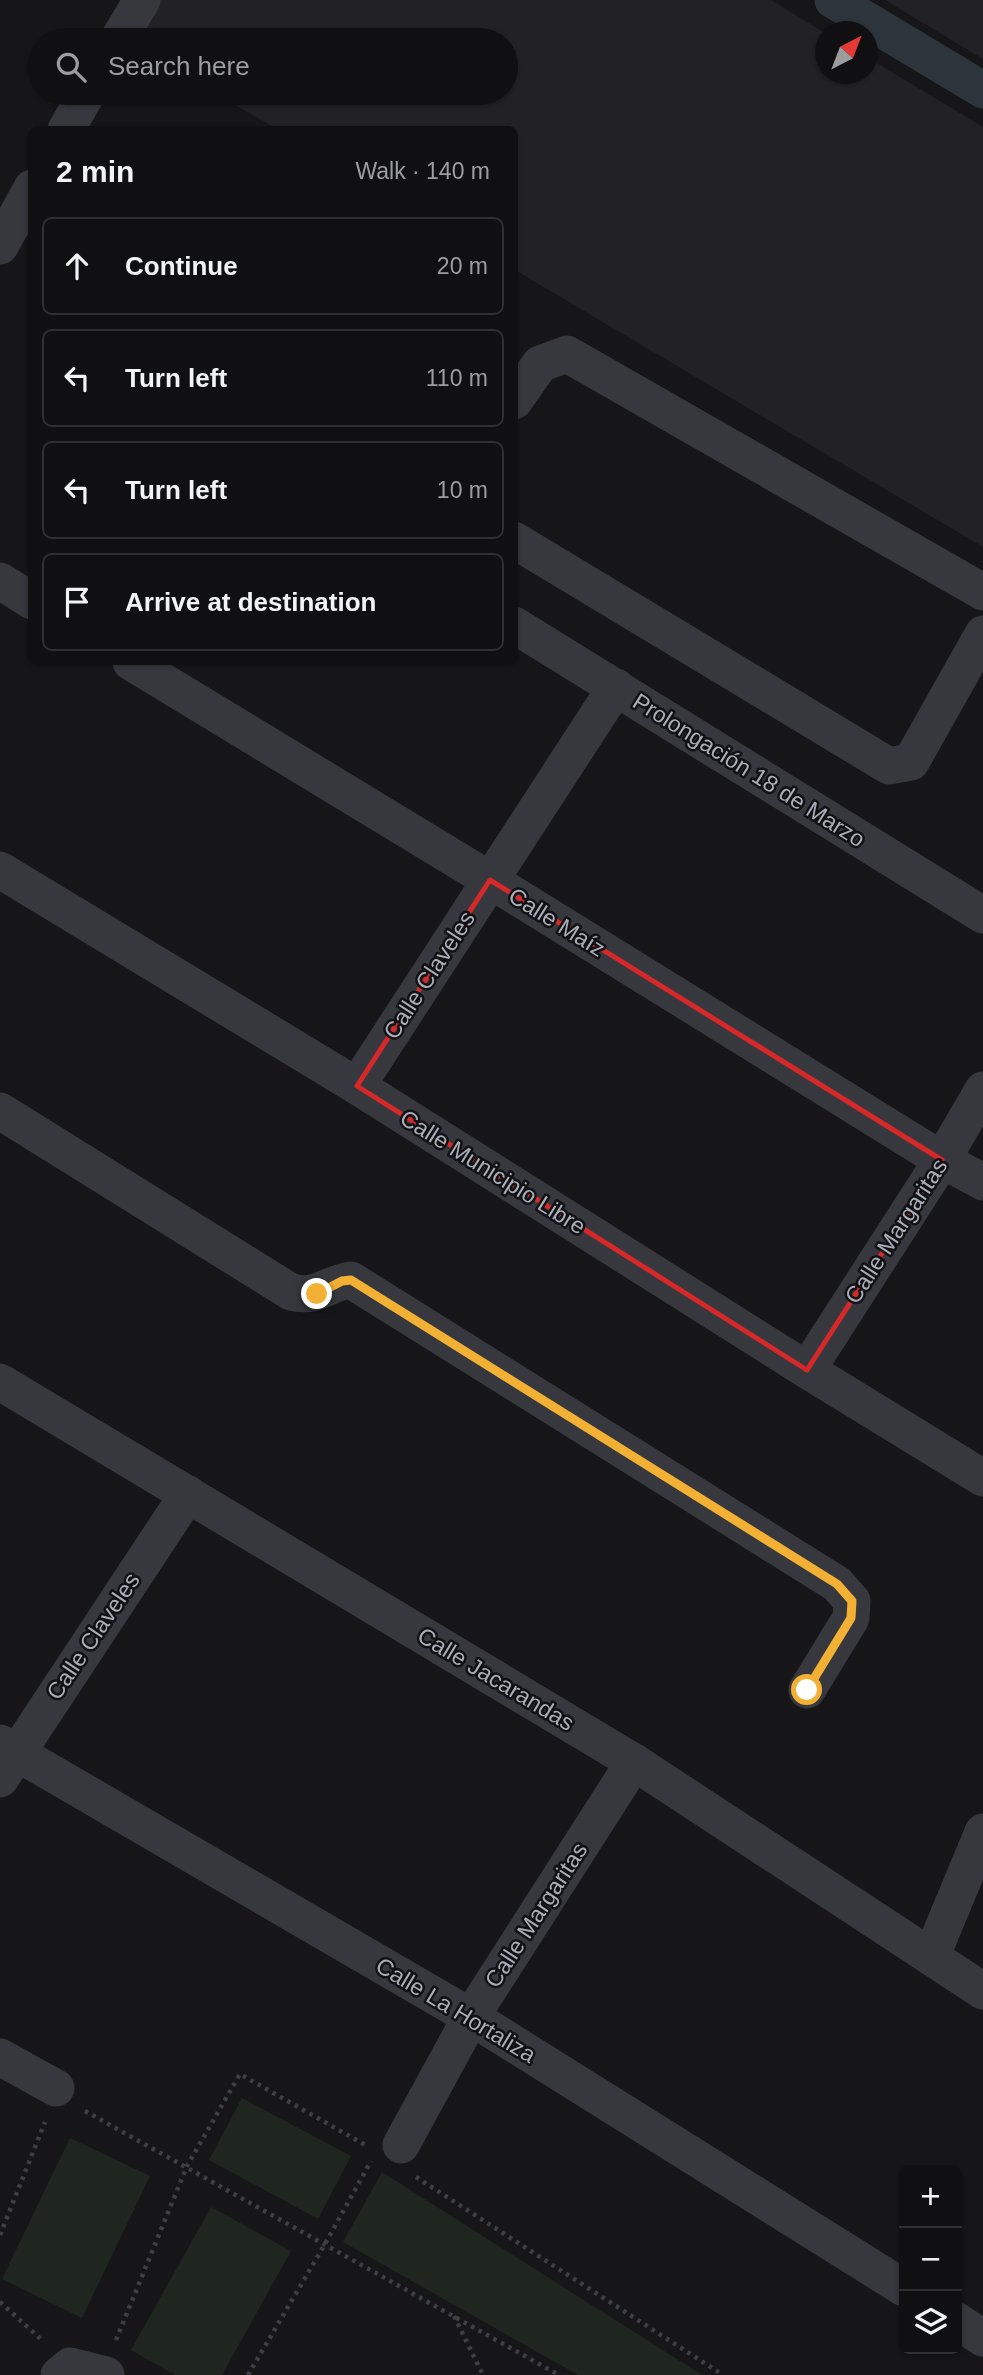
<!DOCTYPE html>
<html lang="en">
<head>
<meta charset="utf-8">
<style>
  :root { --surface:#101012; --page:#1e1e20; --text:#f1f3f6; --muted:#9c9d9f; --line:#303032 }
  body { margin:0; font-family:Arial,sans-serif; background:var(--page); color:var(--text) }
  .controls { position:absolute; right:21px; bottom:21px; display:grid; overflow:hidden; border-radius:10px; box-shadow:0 2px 5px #0004 }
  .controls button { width:63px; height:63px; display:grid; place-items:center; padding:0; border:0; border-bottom:2px solid var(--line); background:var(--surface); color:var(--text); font:35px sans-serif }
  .compass { position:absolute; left:815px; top:21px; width:63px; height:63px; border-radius:50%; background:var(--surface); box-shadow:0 2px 5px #0004; rotate:42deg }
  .stop { position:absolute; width:21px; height:21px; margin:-16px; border:5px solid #f2b134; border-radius:50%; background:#fff }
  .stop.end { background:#f2b134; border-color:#fff; box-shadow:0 2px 7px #0008 }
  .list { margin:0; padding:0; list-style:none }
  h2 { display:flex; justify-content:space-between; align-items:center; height:91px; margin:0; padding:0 28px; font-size:30px }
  h2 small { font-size:23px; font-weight:400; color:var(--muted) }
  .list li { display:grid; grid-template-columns:46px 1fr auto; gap:21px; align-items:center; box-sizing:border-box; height:98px; margin:0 14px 14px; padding:0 14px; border:2px solid var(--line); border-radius:10px }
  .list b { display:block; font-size:26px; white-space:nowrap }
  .list em { font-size:23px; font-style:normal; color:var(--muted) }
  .icon { flex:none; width:38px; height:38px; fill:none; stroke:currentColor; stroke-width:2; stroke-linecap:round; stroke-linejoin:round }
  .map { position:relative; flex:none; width:983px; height:2375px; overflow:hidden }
  .search { position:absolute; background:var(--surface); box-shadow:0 2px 5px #0004; left:28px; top:28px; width:490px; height:77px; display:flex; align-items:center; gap:18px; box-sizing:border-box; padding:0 24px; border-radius:38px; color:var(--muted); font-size:26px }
  .panel { position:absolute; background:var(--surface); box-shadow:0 2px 5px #0004; left:28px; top:126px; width:490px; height:539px; border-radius:10px }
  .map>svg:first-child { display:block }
  .built { fill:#222225 }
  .green { fill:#1e261f }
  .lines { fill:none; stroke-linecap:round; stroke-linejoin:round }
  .canal { stroke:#2c353c; stroke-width:37 }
  .path { stroke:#3d3f44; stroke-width:4.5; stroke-dasharray:3.5 5; stroke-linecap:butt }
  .minor { stroke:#37383d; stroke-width:37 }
  .route { stroke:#f2b134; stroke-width:9 }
  .marked { fill:none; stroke:#d62828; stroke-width:5; stroke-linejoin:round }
  .labels { text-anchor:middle; stroke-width:5; stroke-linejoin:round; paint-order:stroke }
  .street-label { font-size:23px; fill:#a8adb8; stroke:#111113 }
</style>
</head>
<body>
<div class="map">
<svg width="983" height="2375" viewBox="0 0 983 2375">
  <rect width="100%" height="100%" fill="#161618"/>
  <g class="built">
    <path d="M143,0H771L825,33V74H867L868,58L983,127V547L515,270L514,130L277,129L214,93H506V40H125Z"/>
    <path d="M885,0H983V59Z"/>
  </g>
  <g class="green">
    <path d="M242,2098L351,2156L318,2219L209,2160Z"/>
    <path d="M70,2138L150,2176L82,2318L2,2279Z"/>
    <path d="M382,2172L702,2375H578L343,2242Z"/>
    <path d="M211,2207L291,2251L222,2375H175L131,2350Z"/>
  </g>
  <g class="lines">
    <path class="canal" d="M833,0L983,90"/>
    <g class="path">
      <path d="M85,2111L559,2375"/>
      <path d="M416,2177L723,2375"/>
      <path d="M0,2235L45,2122"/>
      <path d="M0,2302L43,2341"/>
      <path d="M454,2316L483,2375"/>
      <path d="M116,2340L187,2166L240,2074L367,2146"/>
      <path d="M248,2375L325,2244L371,2161"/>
    </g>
    <g class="minor">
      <path d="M118,40L142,0"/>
      <path d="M66,130L87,93"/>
      <path d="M0,246L32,188"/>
      <path d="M514,401L540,364L567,354L983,592"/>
      <path d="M514,540L889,766L911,762L983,634"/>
      <path d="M0,581L32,601"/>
      <path d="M514,625L983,915"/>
      <path d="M131,662L490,880L942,1160L983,1182"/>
      <path d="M0,870L357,1086L807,1370L983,1478"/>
      <path d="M357,1086L616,687"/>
      <path d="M0,1111L291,1292C318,1299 327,1283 351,1280L837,1584L852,1601L851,1618L807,1690"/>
      <path d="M807,1370L942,1160L983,1090"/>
      <path d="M0,1382L634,1762L983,1991"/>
      <path d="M0,1743L471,2017L904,2288"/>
      <path d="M0,1779L188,1494"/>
      <path d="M931,1957L983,1832"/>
      <path d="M0,2057L56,2088"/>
      <path d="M401,2145L471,2017L634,1762"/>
      <path d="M957,2321L983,2338"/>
      <path d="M59,2375L70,2366L106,2375"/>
    </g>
  </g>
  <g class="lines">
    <path class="route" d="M317,1294L342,1281L351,1280L837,1584L852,1601L851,1618L807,1690"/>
  </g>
  <path class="marked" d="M490,880L942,1160L807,1370L357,1086Z"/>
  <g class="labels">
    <g class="street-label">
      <text transform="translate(749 770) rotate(32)" y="8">Prolongación 18 de Marzo</text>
      <text transform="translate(557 922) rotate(32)" y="8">Calle Maíz</text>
      <text transform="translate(429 975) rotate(-57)" y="8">Calle Claveles</text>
      <text transform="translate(493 1172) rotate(32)" y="8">Calle Municipio Libre</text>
      <text transform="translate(896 1231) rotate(-57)" y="8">Calle Margaritas</text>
      <text transform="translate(93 1636) rotate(-56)" y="8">Calle Claveles</text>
      <text transform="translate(496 1679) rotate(31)" y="8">Calle Jacarandas</text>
      <text transform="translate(536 1915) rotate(-57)" y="8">Calle Margaritas</text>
      <text transform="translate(456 2010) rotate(31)" y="8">Calle La Hortaliza</text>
    </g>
  </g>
</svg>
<div class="controls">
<button>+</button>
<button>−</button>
<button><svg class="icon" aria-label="layers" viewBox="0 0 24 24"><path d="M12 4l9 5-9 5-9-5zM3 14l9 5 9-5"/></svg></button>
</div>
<svg class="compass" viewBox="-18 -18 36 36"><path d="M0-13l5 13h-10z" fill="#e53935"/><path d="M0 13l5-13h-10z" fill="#9c9d9f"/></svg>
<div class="stop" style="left:807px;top:1690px"></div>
<div class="stop end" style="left:317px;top:1294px"></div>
<div class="search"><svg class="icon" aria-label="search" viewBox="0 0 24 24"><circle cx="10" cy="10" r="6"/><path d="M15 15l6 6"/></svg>Search here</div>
<section class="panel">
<h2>2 min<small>Walk · 140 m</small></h2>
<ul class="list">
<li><svg class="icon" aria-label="ahead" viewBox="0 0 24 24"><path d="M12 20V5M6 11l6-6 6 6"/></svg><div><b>Continue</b></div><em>20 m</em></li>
<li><svg class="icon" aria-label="left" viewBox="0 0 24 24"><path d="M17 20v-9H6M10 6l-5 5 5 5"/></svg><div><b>Turn left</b></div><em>110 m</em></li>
<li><svg class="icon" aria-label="left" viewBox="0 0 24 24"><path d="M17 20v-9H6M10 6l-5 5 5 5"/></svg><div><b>Turn left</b></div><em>10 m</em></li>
<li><svg class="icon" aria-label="arrive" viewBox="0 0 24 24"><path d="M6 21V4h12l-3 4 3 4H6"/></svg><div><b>Arrive at destination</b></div></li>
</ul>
</section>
</div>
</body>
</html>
